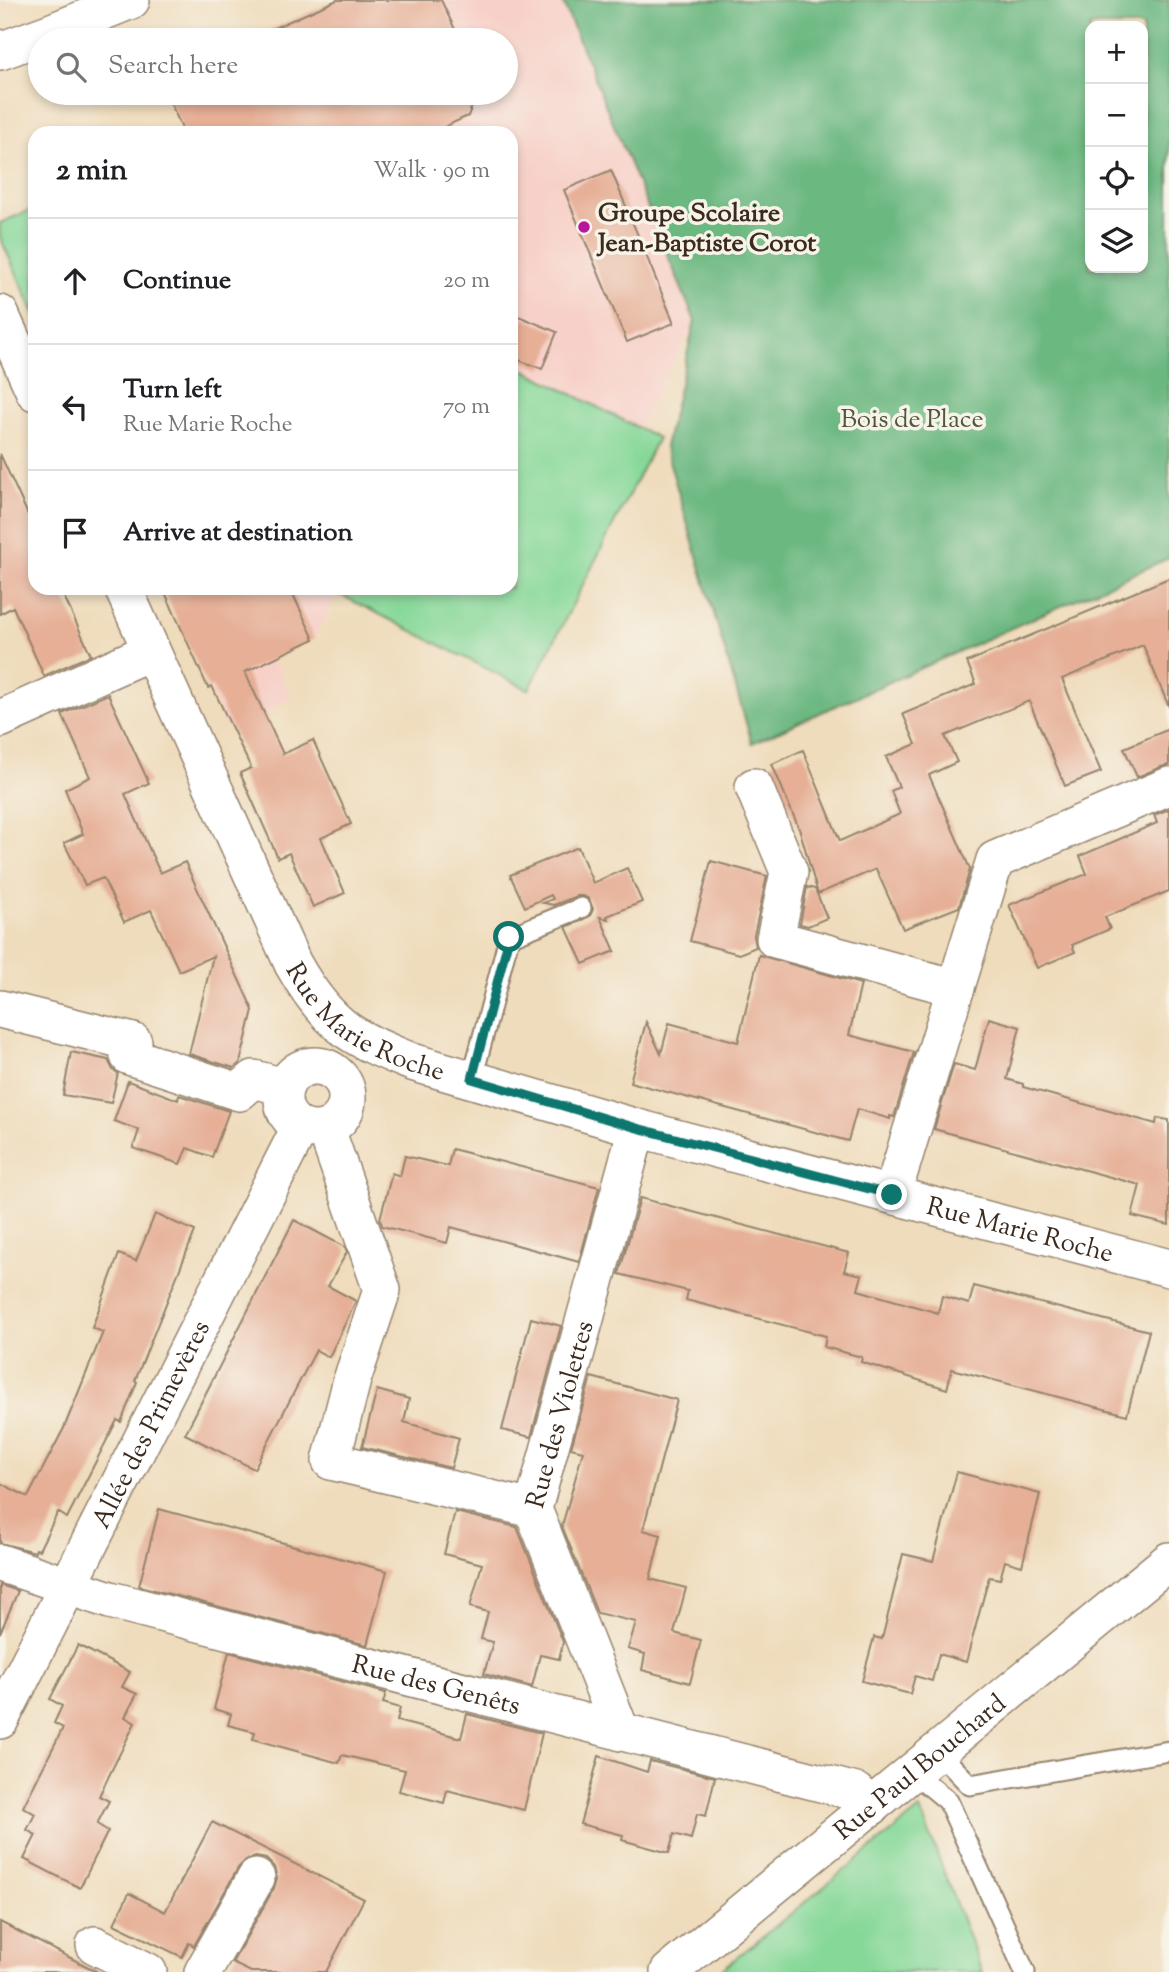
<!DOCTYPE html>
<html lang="en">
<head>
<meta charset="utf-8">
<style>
  :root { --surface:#fff; --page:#f6f6f6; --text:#202124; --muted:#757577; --line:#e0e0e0 }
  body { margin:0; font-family:"Sorts Mill Goudy",serif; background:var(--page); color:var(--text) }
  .controls { position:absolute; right:21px; top:21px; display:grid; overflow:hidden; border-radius:14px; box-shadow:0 4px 10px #0003 }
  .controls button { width:63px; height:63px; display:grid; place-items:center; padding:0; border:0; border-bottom:2px solid var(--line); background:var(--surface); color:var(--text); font:35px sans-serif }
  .stop { position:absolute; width:21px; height:21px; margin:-16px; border:5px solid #0f766e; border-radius:50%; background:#fff }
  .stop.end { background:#0f766e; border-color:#fff; box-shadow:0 2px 7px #0008 }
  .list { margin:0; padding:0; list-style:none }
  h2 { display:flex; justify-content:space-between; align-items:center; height:91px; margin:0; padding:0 28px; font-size:30px }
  h2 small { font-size:23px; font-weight:400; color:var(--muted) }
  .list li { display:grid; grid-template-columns:46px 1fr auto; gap:21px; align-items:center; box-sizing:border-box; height:126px; padding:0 28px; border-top:2px solid var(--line) }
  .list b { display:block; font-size:26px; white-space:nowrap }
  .list p { margin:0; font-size:23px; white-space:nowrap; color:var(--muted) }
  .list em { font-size:23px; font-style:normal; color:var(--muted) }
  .icon { flex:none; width:38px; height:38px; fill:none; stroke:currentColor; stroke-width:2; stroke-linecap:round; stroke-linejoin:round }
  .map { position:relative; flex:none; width:1169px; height:1972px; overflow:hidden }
  .search { position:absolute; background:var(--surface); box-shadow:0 4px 10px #0003; left:28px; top:28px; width:490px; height:77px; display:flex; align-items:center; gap:18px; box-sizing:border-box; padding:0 24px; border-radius:38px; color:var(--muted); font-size:26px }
  .panel { position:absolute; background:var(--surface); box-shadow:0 4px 10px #0003; left:28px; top:126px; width:490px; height:469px; border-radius:21px }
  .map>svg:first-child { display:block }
  .built { fill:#f7d1c9 }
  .green { fill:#86d899; stroke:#60815c; stroke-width:2 }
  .forest { fill:#6cb881; stroke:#547150; stroke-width:2; fill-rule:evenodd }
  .building { fill:#e6af96 }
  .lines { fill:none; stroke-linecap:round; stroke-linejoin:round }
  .lane-casing { stroke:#95836d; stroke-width:23 }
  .street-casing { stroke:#95836d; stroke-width:40 }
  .lane { stroke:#fff; stroke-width:19 }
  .street { stroke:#fff; stroke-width:37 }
  .route { stroke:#0f766e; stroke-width:9 }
  .poi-dot { fill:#b5179e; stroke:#f7f3e8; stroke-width:2.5 }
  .labels { text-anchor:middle; stroke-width:7; stroke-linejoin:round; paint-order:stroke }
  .poi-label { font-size:26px; font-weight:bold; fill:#3b2a1e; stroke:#f7f3e8; text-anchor:start }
  .park-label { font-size:26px; fill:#4e563d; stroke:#f7f3e8 }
  .street-label { font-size:26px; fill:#3b2a1e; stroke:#f7f3e8 }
</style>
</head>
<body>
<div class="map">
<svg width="1169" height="1972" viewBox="0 0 1169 1972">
  <rect width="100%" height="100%" fill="#f7f3e8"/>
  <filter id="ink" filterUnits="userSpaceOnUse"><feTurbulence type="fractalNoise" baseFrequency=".0143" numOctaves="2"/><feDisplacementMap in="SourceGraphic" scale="14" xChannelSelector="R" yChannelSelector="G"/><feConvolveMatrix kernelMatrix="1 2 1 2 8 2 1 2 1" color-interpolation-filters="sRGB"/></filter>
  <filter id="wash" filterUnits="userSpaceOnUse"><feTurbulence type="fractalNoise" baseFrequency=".00686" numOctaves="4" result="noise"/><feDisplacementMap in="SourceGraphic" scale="28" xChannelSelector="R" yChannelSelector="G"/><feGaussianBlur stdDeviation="1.57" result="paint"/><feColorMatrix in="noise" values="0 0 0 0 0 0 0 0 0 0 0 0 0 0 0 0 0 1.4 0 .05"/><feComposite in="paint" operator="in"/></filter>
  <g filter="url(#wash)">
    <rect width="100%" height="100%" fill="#efdcbc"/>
    <g class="built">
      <path d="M351,0H562L695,321L639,428L511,363V133H184L169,100L185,93H506V40H360L367,37Z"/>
      <path d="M163,588H340L314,639L273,659L291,699L226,728Z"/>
    </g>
    <g class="green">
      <path d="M35,208V315L0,237V223Z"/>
      <path d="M511,363L658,438L529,690L337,593L339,588H511Z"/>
      <path d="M920,1809L982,1972H719Z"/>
    </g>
    <path class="forest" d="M562,0H1169V558L752,743L665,447L695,321ZM1090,26H1143V268H1090Z"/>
    <g id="blocks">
      <g class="building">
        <path d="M337,0H441L460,40H247Z"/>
        <path d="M185,93H477L468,116L431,133H184L169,100Z"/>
        <path d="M611,170L674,323L627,342L564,190Z"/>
        <path d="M511,313L557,332L542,369L511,357Z"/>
        <path d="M0,454L35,530V588H60L91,655L44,676L13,607L0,614Z"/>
        <path d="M1169,578V707L1143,645L1062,679L1101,772L1065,786L1029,701L945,736L957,762L929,775L970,869L959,907L903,929L876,869L818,894L800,831L772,764L803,750L840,841L900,814L891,791L899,787L886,757L916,744L903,714L976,684L967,662Z"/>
        <path d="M163,588H290L314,639L245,672L283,754L313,740L351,824L321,838L345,893L313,907L289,853L278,858L240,773L251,768L212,686L208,688Z"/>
        <path d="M108,694L149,783L125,794L160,873L185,862L253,1010L240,1063L234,1068L189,1054L213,956L179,971L151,910L124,922L103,878L85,885L64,843L83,834L65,789L90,777L62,714Z"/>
        <path d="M1169,729V765L1161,767L1137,777L1124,748Z"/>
        <path d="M1169,809V891L1105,917L1110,929L1072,945L1075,952L1037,968L1009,905L1087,874L1080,856L1157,823L1154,815Z"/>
        <path d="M578,847L593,883L627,868L642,902L607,916L608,919L600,917L615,951L583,964L566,927L590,916L593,909L589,899L583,896H577L554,905L543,903L553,899L551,895L525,907L510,875Z"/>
        <path d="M711,861L767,876L754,935L756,947L739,954L690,941Z"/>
        <path d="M807,887L815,889L827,918L808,926L800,924Z"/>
        <path d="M759,955L861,984L849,1035L914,1052L894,1117L890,1116V1119L857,1109L848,1141L630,1082L646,1022L661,1054L669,1023L738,1042Z"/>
        <path d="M989,1018L1020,1027L1007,1079L1023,1084V1087L1156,1124L1157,1118L1169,1120V1225L1132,1216L1140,1185L934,1129L954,1064L975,1070Z"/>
        <path d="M71,1052L108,1060L113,1070L118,1073L111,1103L63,1095Z"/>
        <path d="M128,1081L178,1100L179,1095L229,1111L212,1157L187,1148L180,1164L133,1148L139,1130L114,1121Z"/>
        <path d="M452,1149L599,1187L579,1262L451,1227L447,1243L382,1226L380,1219L392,1173L400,1176L405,1156L448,1166Z"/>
        <path d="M640,1198L849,1253L844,1271L862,1275L858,1290L938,1313L942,1296L969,1304L974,1286L1149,1331L1127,1415L952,1369L947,1389L861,1362L862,1357L824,1347L826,1336L686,1300L688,1291L619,1274Z"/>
        <path d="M155,1214L195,1231L135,1381L137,1382L121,1422L117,1420L67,1518L58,1512L39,1550L36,1549L35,1552L0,1543V1483L28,1497L64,1428L103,1332L92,1328L119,1254L136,1261Z"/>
        <path d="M294,1220L345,1247L347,1252L328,1286L356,1301L329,1357L316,1350L254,1469L185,1434Z"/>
        <path d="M531,1318L561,1326L531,1437L502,1430Z"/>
        <path d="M591,1377L677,1400L643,1530L661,1535L650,1579L686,1588L674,1633L701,1640L690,1683L642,1670L645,1654L628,1649L636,1622L597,1613L562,1526L583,1451L571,1448Z"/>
        <path d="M377,1390L409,1399L404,1422L459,1438L451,1468L362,1447Z"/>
        <path d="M957,1472L1040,1494L1022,1566L1005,1561L1000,1579L989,1577L966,1662L939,1654L932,1681L915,1676L910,1694L862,1681L874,1637L882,1639L903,1554L933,1561Z"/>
        <path d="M159,1509L387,1571L367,1645L139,1586Z"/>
        <path d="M455,1512L517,1527L563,1642L559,1659L540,1655L532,1687L484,1674L493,1642L481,1639L488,1612L470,1607L482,1564L444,1554Z"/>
        <path d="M0,1585L18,1591L0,1633Z"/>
        <path d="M78,1645L130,1672L122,1687L137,1694L125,1717L135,1723L99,1796L109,1801L97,1824L108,1831L80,1888L24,1859L36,1835L27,1830L35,1814L23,1807L63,1728L54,1723L62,1706L50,1699Z"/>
        <path d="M229,1652L386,1693L383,1703L400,1708L397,1721L461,1738L467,1714L542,1733L524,1810L447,1790L444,1803L399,1791L405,1770L342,1755L339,1763L253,1739L255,1732L228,1725L231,1714L214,1709Z"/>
        <path d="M599,1756L647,1772L650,1761L715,1777L706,1816L697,1814L691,1839L674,1834L669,1853L622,1840L623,1835L580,1824Z"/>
        <path d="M212,1822L364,1899L326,1972H251L232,1963L274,1888L277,1878L274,1867L266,1859L256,1857L246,1860L238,1868L194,1946L189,1943L182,1957L114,1924L129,1893L165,1912Z"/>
        <path d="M0,1922L98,1972H0Z"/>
      </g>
    </g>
  </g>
  <g filter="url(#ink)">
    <use href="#blocks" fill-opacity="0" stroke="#95836d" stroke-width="2"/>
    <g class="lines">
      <defs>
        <g id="lane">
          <path d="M472,1079L509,937L581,908"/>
          <path d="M937,1751L970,1785L1169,1751"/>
          <path d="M913,1772L948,1801L1025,1972"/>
        </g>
        <g id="street">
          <path d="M0,51L52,32L131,0"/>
          <path d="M0,314L35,392"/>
          <path id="s1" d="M123,588L293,964C307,989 324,1014 348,1031C367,1044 390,1053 412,1062L637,1128L1169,1268"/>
          <path d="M0,719L151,651"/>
          <path d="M754,787L789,872L775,939L956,988"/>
          <path d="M0,1009L133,1042L129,1056L239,1092L254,1079L284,1087"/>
          <circle cx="315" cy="1098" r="32"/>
          <path d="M326,1129L382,1290L352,1380L331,1461L533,1509"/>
          <path d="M892,1195L995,860L1169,786"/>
          <path id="s2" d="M0,1563L110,1600L856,1792L871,1807"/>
          <path id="s3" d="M0,1720L300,1128"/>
          <path id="s4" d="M621,1732L533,1509L637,1128"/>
          <path d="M95,1945L148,1972"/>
          <path d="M203,1972L256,1878"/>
          <path id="s5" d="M669,1972L1169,1561"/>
        </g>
      </defs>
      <use href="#lane" class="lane-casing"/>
      <use href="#street" class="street-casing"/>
      <use href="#lane" class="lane"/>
      <use href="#street" class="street"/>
    </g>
  </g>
  <g class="lines" filter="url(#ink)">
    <path class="route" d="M509,937L472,1079L637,1128L892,1195"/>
  </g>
  <circle class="poi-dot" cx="584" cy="227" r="7"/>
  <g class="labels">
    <g class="poi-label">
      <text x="598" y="221">Groupe Scolaire<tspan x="598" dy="30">Jean-Baptiste Corot</tspan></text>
    </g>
    <g class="park-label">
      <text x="912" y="427">Bois de Place</text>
    </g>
    <g class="street-label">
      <text dy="9" stroke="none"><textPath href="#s1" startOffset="509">Rue Marie Roche</textPath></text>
      <text dy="9" stroke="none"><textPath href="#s1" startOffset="1202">Rue Marie Roche</textPath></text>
      <text dy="9" stroke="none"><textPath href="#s4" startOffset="338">Rue des Violettes</textPath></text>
      <text dy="9" stroke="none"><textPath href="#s3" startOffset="332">Allée des Primevères</textPath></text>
      <text dy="9" stroke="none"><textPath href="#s2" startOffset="453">Rue des Genêts</textPath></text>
      <text dy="9" stroke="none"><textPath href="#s5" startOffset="324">Rue Paul Bouchard</textPath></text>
    </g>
  </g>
</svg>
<div class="controls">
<button>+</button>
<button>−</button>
<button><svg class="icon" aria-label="locate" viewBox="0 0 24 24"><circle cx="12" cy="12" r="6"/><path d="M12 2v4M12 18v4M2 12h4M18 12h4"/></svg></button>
<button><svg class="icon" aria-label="layers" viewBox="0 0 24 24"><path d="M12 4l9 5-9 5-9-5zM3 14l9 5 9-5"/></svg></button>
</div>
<div class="stop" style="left:509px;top:937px"></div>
<div class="stop end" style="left:892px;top:1195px"></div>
<div class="search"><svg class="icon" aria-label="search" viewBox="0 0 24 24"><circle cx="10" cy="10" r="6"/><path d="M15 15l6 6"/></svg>Search here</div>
<section class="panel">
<h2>2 min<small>Walk · 90 m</small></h2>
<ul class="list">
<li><svg class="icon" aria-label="ahead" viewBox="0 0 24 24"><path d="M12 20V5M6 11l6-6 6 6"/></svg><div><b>Continue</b></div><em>20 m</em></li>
<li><svg class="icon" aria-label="left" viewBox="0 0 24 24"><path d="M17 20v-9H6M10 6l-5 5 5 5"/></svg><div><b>Turn left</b><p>Rue Marie Roche</p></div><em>70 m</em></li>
<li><svg class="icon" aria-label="arrive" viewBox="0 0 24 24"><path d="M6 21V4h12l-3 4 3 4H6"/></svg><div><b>Arrive at destination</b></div></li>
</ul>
</section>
</div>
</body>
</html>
